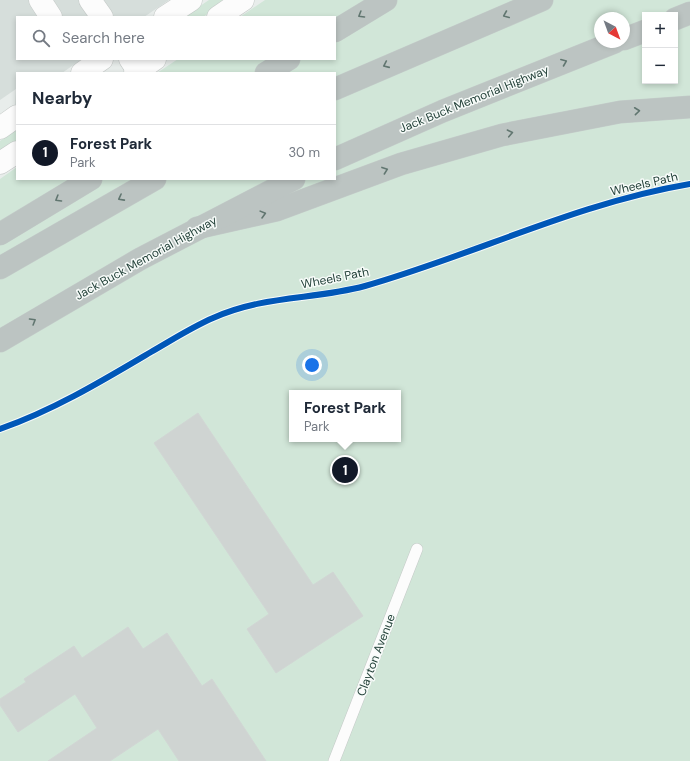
<!DOCTYPE html>
<html lang="en">
<head>
<meta charset="utf-8">
<style>
  :root { --surface:#fff; --page:#f6f6f7; --text:#1f2937; --muted:#747a83; --line:#e0e1e3; --accent:#111827 }
  body { margin:0; font-family:"DM Sans",sans-serif; background:var(--page); color:var(--text) }
  .controls { position:absolute; right:12px; top:12px; display:grid; overflow:hidden; border-radius:0px; box-shadow:0 2px 6px #0003 }
  .controls button { width:36px; height:36px; display:grid; place-items:center; padding:0; border:0; border-bottom:1px solid var(--line); background:var(--surface); color:var(--text); font:20px sans-serif }
  .compass { position:absolute; left:594px; top:12px; width:36px; height:36px; border-radius:50%; background:var(--surface); box-shadow:0 2px 6px #0003; rotate:139deg }
  .you { position:absolute; left:312px; top:365px; width:14px; height:14px; margin:-10px; border:3px solid #fff; border-radius:50%; background:#1a73e8; box-shadow:0 0 0 6px #1a73e833 }
  .badge { display:grid; place-items:center; width:26px; height:26px; border-radius:50%; background:var(--accent); color:#fff; font-size:13px; font-weight:700 }
  .pin { position:absolute; translate:-50% -50%; border:2px solid #fff; box-shadow:0 1px 4px #0006 }
  .popup { position:absolute; left:289px; top:390px; width:112px; height:52px; box-sizing:border-box; display:grid; place-content:center; border-radius:0px; background:var(--surface); filter:drop-shadow(0 1px 3px #0005); font-size:13px; white-space:nowrap; color:var(--muted) }
  .popup b { font-size:15px; color:var(--text) }
  .popup::after { content:''; position:absolute; left:50%; top:100%; margin-left:-8px; border:8px solid transparent; border-top-color:var(--surface) }
  .list { margin:0; padding:0; list-style:none }
  h2 { display:flex; justify-content:space-between; align-items:center; height:52px; margin:0; padding:0 16px; font-size:17px }
  h2 small { font-size:13px; font-weight:400; color:var(--muted) }
  .list li { display:grid; grid-template-columns:26px 1fr auto; gap:12px; align-items:center; box-sizing:border-box; height:56px; padding:0 16px; border-top:1px solid var(--line) }
  .list b { display:block; font-size:15px; white-space:nowrap }
  .list p { margin:0; font-size:13px; white-space:nowrap; color:var(--muted) }
  .list em { font-size:13px; font-style:normal; color:var(--muted) }
  .icon { flex:none; width:22px; height:22px; fill:none; stroke:currentColor; stroke-width:2; stroke-linecap:round; stroke-linejoin:round }
  .map { position:relative; flex:none; width:690px; height:761px; overflow:hidden }
  .search { position:absolute; background:var(--surface); box-shadow:0 2px 6px #0003; left:16px; top:16px; width:320px; height:44px; display:flex; align-items:center; gap:10px; box-sizing:border-box; padding:0 14px; border-radius:0px; color:var(--muted); font-size:15px }
  .panel { position:absolute; background:var(--surface); box-shadow:0 2px 6px #0003; left:16px; top:72px; width:320px; height:108px; border-radius:0px }
  .map>svg:first-child { display:block }
  .built { fill:#d6dedb }
  .green { fill:#d1e6d8; fill-rule:evenodd }
  .building { fill:#cfd4d2; stroke:#d1d6d4 }
  .lines { fill:none; stroke-linecap:round; stroke-linejoin:round }
  .service-casing { stroke:#c5cac8; stroke-width:12 }
  .minor-casing { stroke:#c5cac8; stroke-width:23 }
  .tertiary-casing { stroke:#c5cac8; stroke-width:23 }
  .motorway-casing { stroke:#c3ccc9; stroke-width:23 }
  .service { stroke:#fcfcfc; stroke-width:11 }
  .minor { stroke:#fcfcfc; stroke-width:22 }
  .tertiary { stroke:#fcfcfc; stroke-width:22 }
  .motorway { stroke:#bcc4c2; stroke-width:22 }
  .cycleway-casing { stroke:#f7fbf9; stroke-width:8 }
  .cycleway { stroke:#0057b8; stroke-width:6 }
  .oneway { stroke:#617670 }
  .labels { text-anchor:middle; stroke-width:3; stroke-linejoin:round; paint-order:stroke }
  .street-label { font-size:12px; fill:#24423a; stroke:#f7fbf9 }
</style>
</head>
<body>
<div class="map">
<svg width="690" height="761" viewBox="0 0 690 761">
  <rect width="100%" height="100%" fill="#e8edeb"/>
  <path class="built" d="M0,0H169L144,17H17V59H82L62,73H17V103L15,105L16,89L0,100Z"/>
  <g class="green">
    <path d="M209,0H228L203,17H184Z"/>
    <path d="M265,0H690V761H0V179L17,167V179H335V73H157L178,59H335V17H240ZM645,15H675V81H645ZM600,18H624V42H600ZM292,393H398V439H292Z"/>
    <path d="M17,129V142L0,154V141Z"/>
  </g>
  <g class="building">
    <path d="M198,413L313,585L333,572L363,616L276,673L247,629L269,614L154,443Z"/>
    <path d="M128,627L143,649L167,633L202,686L212,679L266,761H179L158,729L110,761H48L97,728L75,694L18,732L0,705V699L26,682L24,679L74,646L82,658Z"/>
  </g>
  <g class="lines">
    <defs>
      <path id="service" d="M334,761L417,549"/>
      <g id="minor">
        <path d="M40,0L51,17"/>
        <path d="M90,0L102,17"/>
        <path d="M130,59L138,71"/>
      </g>
      <g id="tertiary">
        <path d="M165,17L191,0"/>
        <path d="M218,17L243,0"/>
        <path d="M82,73L102,59"/>
        <path d="M135,73L155,59"/>
        <path d="M0,128L17,116"/>
        <path d="M0,163L17,152"/>
      </g>
      <g id="motorway">
        <path d="M675,19L690,13"/>
        <path d="M335,31L386,0"/>
        <path d="M624,39L645,31"/>
        <path d="M266,73L289,59"/>
        <path d="M335,89L542,0"/>
        <path d="M335,159L443,111L615,42"/>
        <path d="M197,228L277,210L401,164L502,135L620,112L690,107"/>
        <path d="M0,234L91,179"/>
        <path d="M0,268L155,179"/>
        <path d="M0,341L140,259L294,179"/>
      </g>
    </defs>
    <use href="#service" class="service-casing"/>
    <use href="#minor" class="minor-casing"/>
    <use href="#tertiary" class="tertiary-casing"/>
    <use href="#motorway" class="motorway-casing"/>
    <use href="#service" class="service"/>
    <use href="#minor" class="minor"/>
    <use href="#tertiary" class="tertiary"/>
    <use href="#motorway" class="motorway"/>
    <defs>
      <path id="cycleway" d="M0,429C54,410 102,381 151,352C172,340 192,327 213,318C264,295 313,300 365,286C474,255 577,203 690,184"/>
    </defs>
    <use href="#cycleway" class="cycleway-casing"/>
    <use href="#cycleway" class="cycleway"/>
  </g>
  <defs><path id="oneway-chevron" d="M-2-3.5L2.5 0L-2 3.5" fill="none" stroke-width="1.6" stroke-linecap="round" stroke-linejoin="round"/></defs>
  <g class="oneway">
    <use href="#oneway-chevron" transform="translate(361 15) rotate(149)"/>
    <use href="#oneway-chevron" transform="translate(506 15) rotate(157)"/>
    <use href="#oneway-chevron" transform="translate(564 62) rotate(-22)"/>
    <use href="#oneway-chevron" transform="translate(386 65) rotate(156)"/>
    <use href="#oneway-chevron" transform="translate(637 111) rotate(-6)"/>
    <use href="#oneway-chevron" transform="translate(510 133) rotate(-12)"/>
    <use href="#oneway-chevron" transform="translate(385 170) rotate(-20)"/>
    <use href="#oneway-chevron" transform="translate(121 198) rotate(152)"/>
    <use href="#oneway-chevron" transform="translate(58 199) rotate(149)"/>
    <use href="#oneway-chevron" transform="translate(263 214) rotate(-15)"/>
    <use href="#oneway-chevron" transform="translate(33 321) rotate(-31)"/>
  </g>
  <g class="labels">
    <g class="street-label">
      <text transform="translate(474 99) rotate(-22)" y="4">Jack Buck Memorial Highway</text>
      <text transform="translate(644 184) rotate(-13)" y="4">Wheels Path</text>
      <text transform="translate(146 258) rotate(-29)" y="4">Jack Buck Memorial Highway</text>
      <text transform="translate(335 278) rotate(-11)" y="4">Wheels Path</text>
      <text transform="translate(376 655) rotate(-69)" y="4">Clayton Avenue</text>
    </g>
  </g>
</svg>
<div class="controls">
<button>+</button>
<button>−</button>
</div>
<svg class="compass" viewBox="-18 -18 36 36"><path d="M0-13l5 13h-10z" fill="#e53935"/><path d="M0 13l5-13h-10z" fill="#747a83"/></svg>
<div class="you"></div>
<div class="pin badge" style="left:345px;top:470px">1</div>
<div class="popup"><b>Forest Park</b>Park</div>
<div class="search"><svg class="icon" aria-label="search" viewBox="0 0 24 24"><circle cx="10" cy="10" r="6"/><path d="M15 15l6 6"/></svg>Search here</div>
<section class="panel">
<h2>Nearby<small></small></h2>
<ul class="list">
<li><span class="badge">1</span><div><b>Forest Park</b><p>Park</p></div><em>30 m</em></li>
</ul>
</section>
</div>
</body>
</html>
